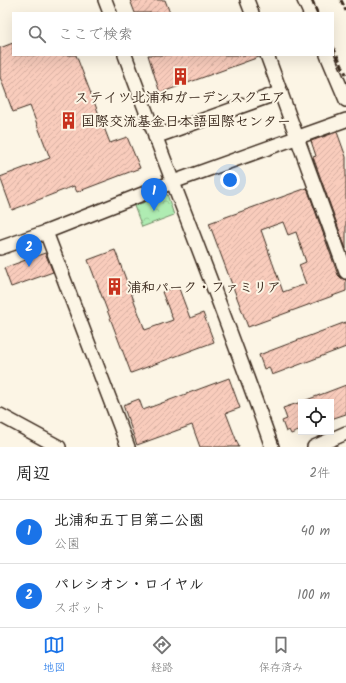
<!DOCTYPE html>
<html lang="ja">
<head>
<meta charset="utf-8">
<style>
  :root { --surface:#fff; --page:#f2f2f2; --text:#222; --muted:#767676; --line:#e0e0e0; --accent:#1a73e8 }
  body { margin:0; font-family:Kalam,"Klee One",sans-serif; background:var(--page); color:var(--text) }
  .controls { position:absolute; right:12px; bottom:12px; display:grid; overflow:hidden; border-radius:0px; box-shadow:0 4px 16px #0002 }
  .controls button { width:36px; height:36px; display:grid; place-items:center; padding:0; border:0; border-bottom:1px solid var(--line); background:var(--surface); color:var(--text); font:20px sans-serif }
  .you { position:absolute; left:230px; top:180px; width:14px; height:14px; margin:-10px; border:3px solid #fff; border-radius:50%; background:#1a73e8; box-shadow:0 0 0 6px #1a73e833 }
  .badge { display:grid; place-items:center; width:26px; height:26px; border-radius:50%; background:var(--accent); color:#fff; font-size:13px; font-weight:700 }
  .pin { position:absolute; translate:-50% -33px; filter:drop-shadow(0 1px 2px #0008) }
  .pin::after { content:''; position:absolute; top:21px; width:14px; height:12px; background:inherit; clip-path:polygon(0 0,100% 0,50% 100%) }
  .list { margin:0; padding:0; list-style:none }
  h2 { display:flex; justify-content:space-between; align-items:center; height:52px; margin:0; padding:0 16px; font-size:17px }
  h2 small { font-size:13px; font-weight:400; color:var(--muted) }
  .list li { display:grid; grid-template-columns:26px 1fr auto; gap:12px; align-items:center; box-sizing:border-box; height:64px; padding:0 16px; border-top:1px solid var(--line) }
  .list b { display:block; font-size:15px; white-space:nowrap }
  .list p { margin:0; font-size:13px; white-space:nowrap; color:var(--muted) }
  .list em { font-size:13px; font-style:normal; color:var(--muted) }
  .icon { flex:none; width:22px; height:22px; fill:none; stroke:currentColor; stroke-width:2; stroke-linecap:round; stroke-linejoin:round }
  .map { position:relative; flex:none; width:346px; height:447px; overflow:hidden }
  .search { position:absolute; background:var(--surface); box-shadow:0 4px 16px #0002; left:12px; right:12px; top:12px; height:44px; display:flex; align-items:center; gap:10px; box-sizing:border-box; padding:0 14px; border-radius:0px; color:var(--muted); font-size:15px }
  .sheet { height:180px; background:var(--surface) }
  nav { display:flex; justify-content:space-around; align-items:center; box-sizing:border-box; height:56px; border-top:1px solid var(--line); background:var(--surface); font-size:11px; color:var(--muted) }
  nav a { display:grid; justify-items:center; gap:2px }
  nav .on { color:var(--accent) }
  .map>svg:first-child { display:block }
  .forest { fill:url(#forest-crowns); stroke:#758b68 }
  .building { fill:url(#building-hatch); stroke:#3b2a1e; fill-rule:evenodd }
  .lines { fill:none; stroke-linecap:round; stroke-linejoin:round }
  .minor-casing { stroke:#3b2a1e; stroke-width:16 }
  .minor { stroke:#fcf5e5; stroke-width:13 }
  .rail { stroke:#3b2a1e; stroke-width:3; stroke-dasharray:6 3; stroke-linecap:butt }
  .labels { text-anchor:middle; stroke-width:4; stroke-linejoin:round; paint-order:stroke }
  .poi-label { font-size:14px; font-weight:bold; fill:#3b2a1e; stroke:#fcf5e5; text-anchor:start }
</style>
</head>
<body>
<div class="map">
<svg width="346" height="447" viewBox="0 0 346 447">
  <defs>
    <pattern id="forest-crowns" width="20" height="18" patternUnits="userSpaceOnUse"><rect width="20" height="18" fill="#afecb2"/><path d="M2 6a3 3 0 1 1 6 0M12 15a3 3 0 1 1 6 0" fill="none" stroke="#97cb99"/></pattern>
    <pattern id="building-hatch" width="6" height="6" patternUnits="userSpaceOnUse"><rect width="6" height="6" fill="#f9ccbc"/><path d="M-1 1l2-2M0 6l6-6M5 7l2-2" fill="none" stroke="#d6afa1"/></pattern>
  </defs>
  <rect width="100%" height="100%" fill="#fcf5e5"/>
  <filter id="ink" filterUnits="userSpaceOnUse"><feTurbulence type="fractalNoise" baseFrequency=".025" numOctaves="2"/><feDisplacementMap in="SourceGraphic" scale="8" xChannelSelector="R" yChannelSelector="G"/><feConvolveMatrix kernelMatrix="1 2 1 2 8 2 1 2 1" color-interpolation-filters="sRGB"/></filter>
  <g filter="url(#ink)">
    <path class="forest" d="M167,194L174,215L142,227L134,206Z"/>
    <g class="building">
      <path d="M130,0H165L170,13H135Z"/>
      <path d="M13,43V55H76L110,143L127,137L140,168L77,192L74,186L12,210L0,177L50,158L30,106L13,112L0,77V48Z"/>
      <path d="M148,55H259V57L160,93Z"/>
      <path d="M337,132L346,157V249L313,157L316,156L311,141Z"/>
      <path d="M307,188L338,275L341,278L346,280V291L248,327L209,223ZM283,222L288,235L296,232L306,262L299,265L306,284L283,292L261,230Z"/>
      <path d="M115,250L145,330L173,320L162,292L178,286L190,318L203,313L214,342L131,373L88,260Z"/>
      <path d="M45,253L53,272L11,287L4,268Z"/>
      <path d="M346,322V347L272,375L269,367L264,369L259,355Z"/>
      <path d="M229,378L240,408L226,413L239,447H200L192,425L137,445L123,405L139,399L143,410Z"/>
      <path d="M346,385V414L331,419V402H304V401Z"/>
      <path d="M301,402V430L291,434L289,430L286,432L282,421L287,419L283,408Z"/>
    </g>
    <g class="lines">
      <defs>
        <g id="minor">
          <path d="M105,0L110,13"/>
          <path d="M247,0L252,13"/>
          <path d="M304,0L310,13"/>
          <path d="M125,55C173,186 226,315 272,447"/>
          <path d="M267,55L346,272"/>
          <path d="M327,55L346,100"/>
          <path d="M155,137L281,92"/>
          <path d="M46,232L128,447"/>
          <path d="M0,248L46,232L173,182L346,120"/>
          <path d="M0,415L59,447"/>
          <path d="M314,447L346,433"/>
        </g>
      </defs>
      <use href="#minor" class="minor-casing"/>
      <use href="#minor" class="minor"/>
      <g class="rail">
        <path d="M312,0L317,13"/>
        <path d="M341,0L346,11"/>
        <path d="M333,47L346,74"/>
      </g>
    </g>
  </g>
  <defs>
    <symbol id="building-bare" viewBox="-9 -9 18 18"><path d="M-4-6H4V6H1V3H-1V6H-4ZM-2.5-4.3h1.7v1.8h-1.7ZM.8-4.3h1.7v1.8H.8ZM-2.5-1h1.7V.8h-1.7ZM.8-1h1.7V.8H.8Z" fill="#c8321e" stroke="#fcf5e5" stroke-width="2.5" paint-order="stroke"/></symbol>
  </defs>
  <g fill-rule="evenodd">
    <use href="#building-bare" x="168" y="64" width="25" height="25"/>
    <use href="#building-bare" x="56" y="108" width="25" height="25"/>
    <use href="#building-bare" x="102" y="274" width="25" height="25"/>
  </g>
  <g class="labels">
    <g class="poi-label">
      <text x="180" y="102" text-anchor="middle">ステイツ北浦和ガーデンスクエア</text>
      <text x="81" y="126">国際交流基金日本語国際センター</text>
      <text x="127" y="292">浦和パーク・ファミリア</text>
    </g>
  </g>
</svg>
<div class="controls">
<button><svg class="icon" aria-label="locate" viewBox="0 0 24 24"><circle cx="12" cy="12" r="6"/><path d="M12 2v4M12 18v4M2 12h4M18 12h4"/></svg></button>
</div>
<div class="you"></div>
<div class="pin badge" style="left:154px;top:211px">1</div>
<div class="pin badge" style="left:29px;top:267px">2</div>
<div class="search"><svg class="icon" aria-label="search" viewBox="0 0 24 24"><circle cx="10" cy="10" r="6"/><path d="M15 15l6 6"/></svg>ここで検索</div>
</div>
<section class="sheet">
<h2>周辺<small>2件</small></h2>
<ul class="list">
<li><span class="badge">1</span><div><b>北浦和五丁目第二公園</b><p>公園</p></div><em>40 m</em></li>
<li><span class="badge">2</span><div><b>パレシオン・ロイヤル</b><p>スポット</p></div><em>100 m</em></li>
</ul>
</section>
<nav>
<a class="on"><svg class="icon" aria-label="map" viewBox="0 0 24 24"><path d="M3 6l6-2 6 2 6-2v14l-6 2-6-2-6 2zM9 4v14M15 6v14"/></svg>地図</a>
<a><svg class="icon" aria-label="directions" viewBox="0 0 24 24"><path d="M12 3l9 9-9 9-9-9zM9 14v-3h6M13 9l2 2-2 2"/></svg>経路</a>
<a><svg class="icon" aria-label="saved" viewBox="0 0 24 24"><path d="M7 4h10v16l-5-4-5 4z"/></svg>保存済み</a>
</nav>
</body>
</html>
